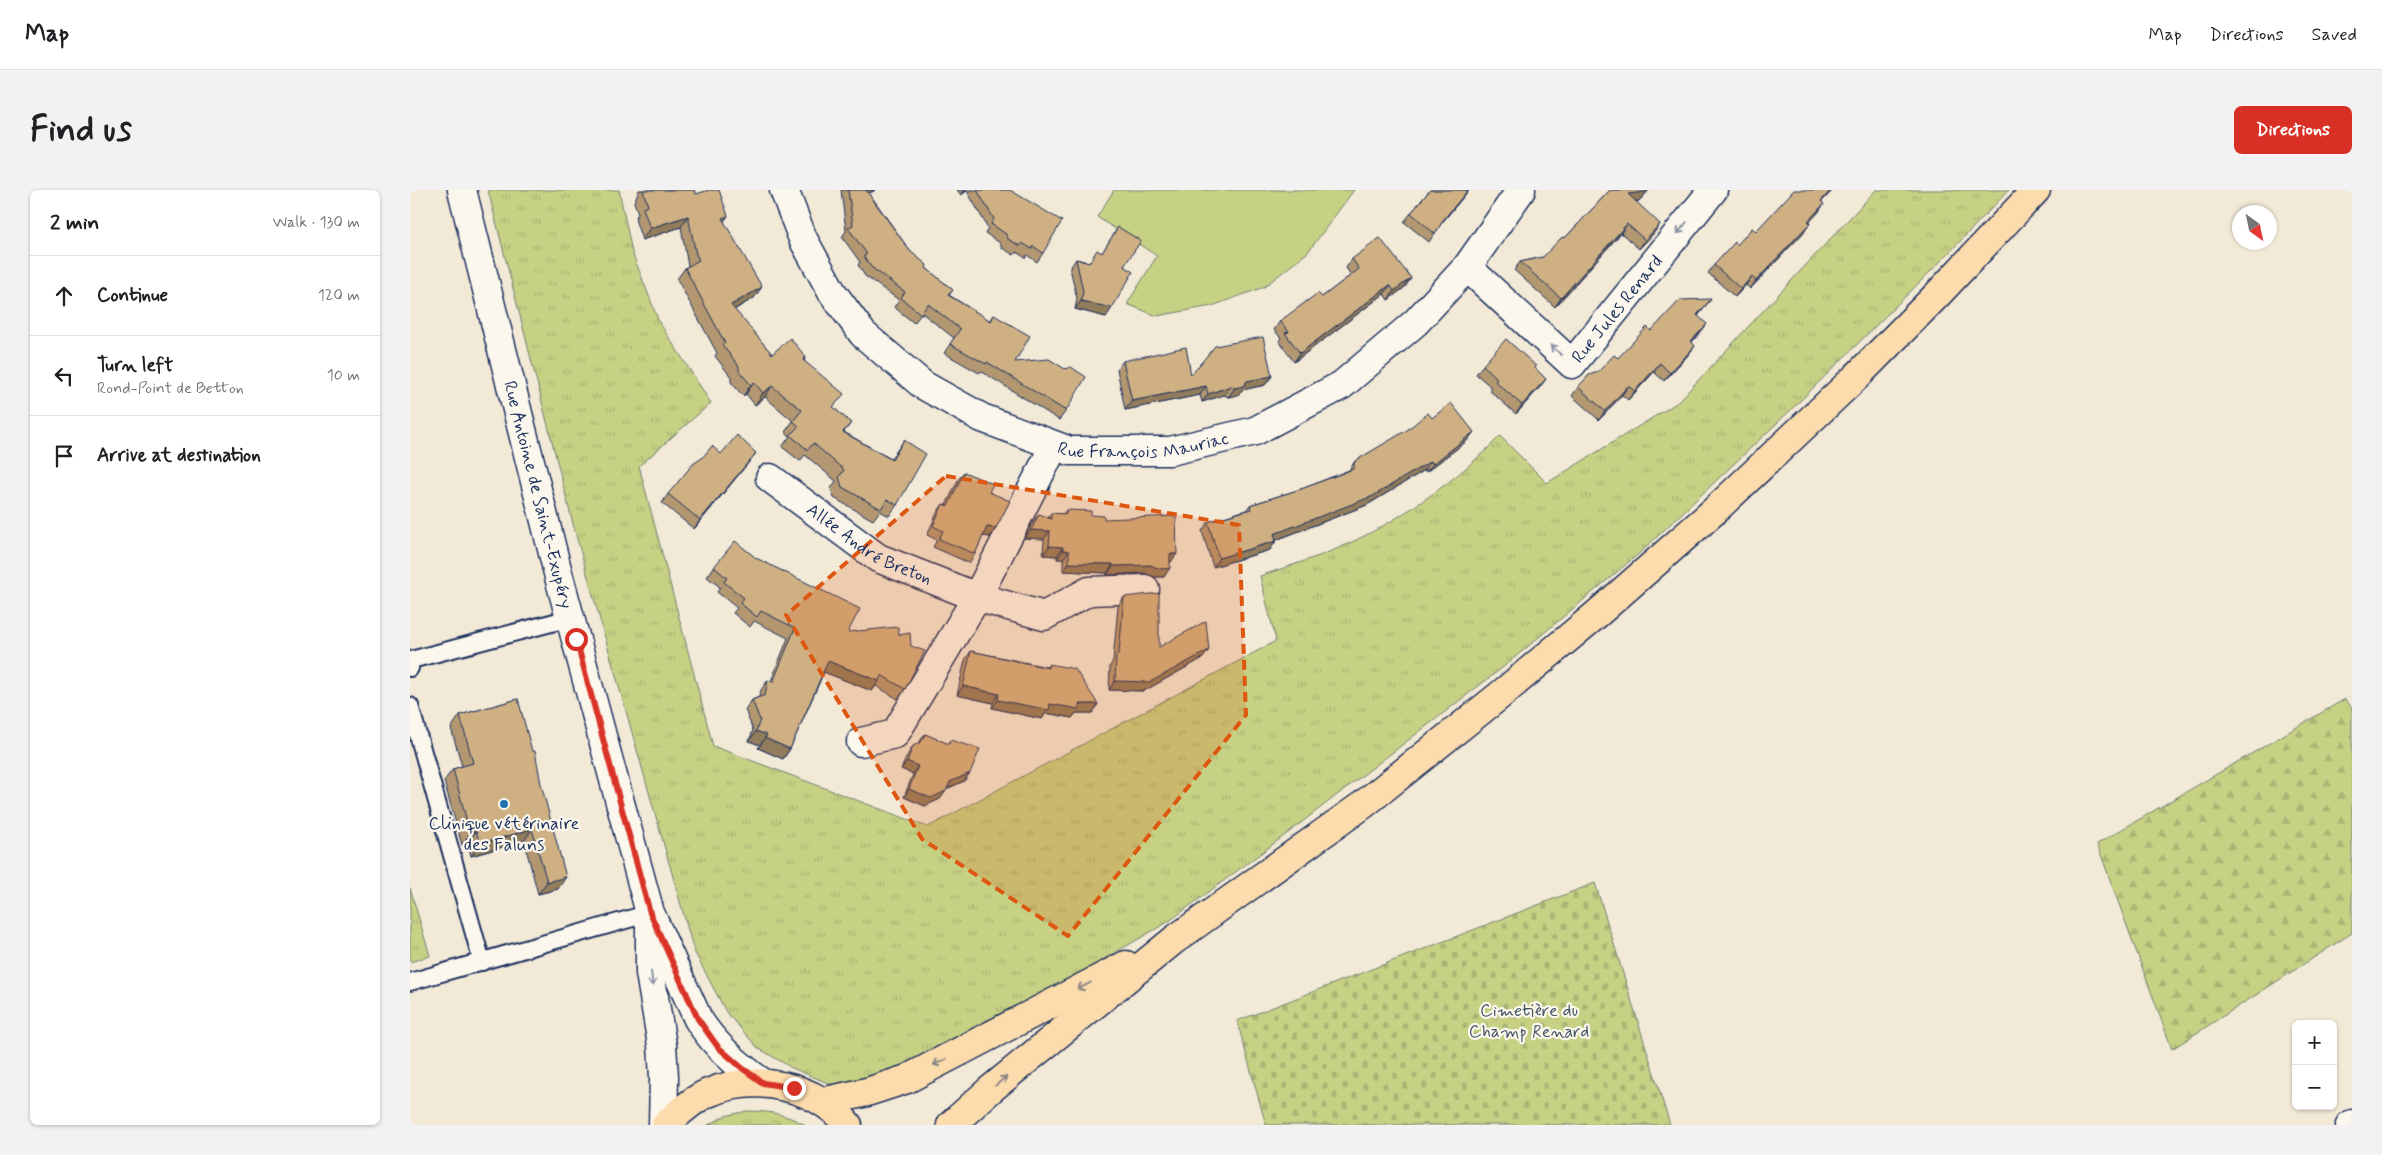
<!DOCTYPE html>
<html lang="en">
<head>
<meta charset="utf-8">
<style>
  :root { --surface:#fff; --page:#f2f2f2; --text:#202124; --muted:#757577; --line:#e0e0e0; --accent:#d93025 }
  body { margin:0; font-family:Mynerve,sans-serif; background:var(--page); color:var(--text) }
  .controls { position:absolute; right:15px; bottom:15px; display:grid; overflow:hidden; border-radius:8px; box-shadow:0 1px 4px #0004 }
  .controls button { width:45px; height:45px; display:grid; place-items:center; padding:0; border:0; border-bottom:1px solid var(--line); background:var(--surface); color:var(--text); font:25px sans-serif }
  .compass { position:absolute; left:1822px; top:15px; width:45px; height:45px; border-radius:50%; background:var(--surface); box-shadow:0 1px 4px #0004; rotate:147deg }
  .stop { position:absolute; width:15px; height:15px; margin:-11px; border:4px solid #d93025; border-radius:50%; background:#fff }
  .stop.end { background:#d93025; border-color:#fff; box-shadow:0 1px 5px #0008 }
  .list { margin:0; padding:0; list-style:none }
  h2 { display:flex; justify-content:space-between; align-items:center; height:65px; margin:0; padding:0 20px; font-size:21px }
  h2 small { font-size:16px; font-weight:400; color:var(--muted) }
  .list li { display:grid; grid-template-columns:32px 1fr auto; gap:15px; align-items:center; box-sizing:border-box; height:80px; padding:0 20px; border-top:1px solid var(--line) }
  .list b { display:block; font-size:19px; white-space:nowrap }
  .list p { margin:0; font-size:16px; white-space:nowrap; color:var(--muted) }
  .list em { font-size:16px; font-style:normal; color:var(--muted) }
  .icon { flex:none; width:28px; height:28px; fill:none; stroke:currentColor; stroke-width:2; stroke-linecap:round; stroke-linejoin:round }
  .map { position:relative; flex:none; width:1942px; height:935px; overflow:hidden; border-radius:8px }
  header { display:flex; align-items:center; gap:30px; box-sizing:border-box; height:70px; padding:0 25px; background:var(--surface); border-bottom:1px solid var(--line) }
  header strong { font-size:24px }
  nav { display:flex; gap:28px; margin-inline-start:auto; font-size:18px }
  .intro { display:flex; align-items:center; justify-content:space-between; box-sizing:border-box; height:120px; padding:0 30px }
  h1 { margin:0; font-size:35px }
  .button { padding:12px 22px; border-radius:8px; background:var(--accent); color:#fff; font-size:18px; font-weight:700 }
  main { display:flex; gap:30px; padding:0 30px }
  aside { flex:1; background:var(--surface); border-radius:8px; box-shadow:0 1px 4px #0004 }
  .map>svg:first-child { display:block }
  .grass { fill:url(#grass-tufts); stroke:#708071 }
  .forest { fill:url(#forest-firs); stroke:#708071 }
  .cemetery { fill:url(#cemetery-stones); stroke:#708071 }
  .park { fill:#c6d184; stroke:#708071 }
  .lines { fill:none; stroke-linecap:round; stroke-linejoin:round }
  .lane-casing { stroke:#1b2f5e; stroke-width:20 }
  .street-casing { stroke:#1b2f5e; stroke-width:31 }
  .secondary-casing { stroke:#1b2f5e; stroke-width:31 }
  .primary-casing { stroke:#1b2f5e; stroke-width:31 }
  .lane { stroke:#fbf7ec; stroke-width:16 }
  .street { stroke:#fbf7ec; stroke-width:28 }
  .secondary { stroke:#fbf7ec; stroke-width:28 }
  .primary { stroke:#fcdcac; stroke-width:28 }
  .wall { fill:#b29771; stroke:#1b2f5e }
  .shaded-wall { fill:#917b5c; stroke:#1b2f5e }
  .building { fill:#cfb083; stroke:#1b2f5e }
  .oneway { stroke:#8b93a5 }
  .oneway2 { stroke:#8c8685 }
  .route { stroke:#d93025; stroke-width:6 }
  .marked { fill:#de5710; fill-opacity:0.2; stroke:#de5710; stroke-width:4; stroke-dasharray:10 6; stroke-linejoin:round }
  .poi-dot { fill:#1f6fb2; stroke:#fbf7ec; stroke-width:2 }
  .labels { text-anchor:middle; stroke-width:4.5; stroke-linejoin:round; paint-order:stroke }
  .street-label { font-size:18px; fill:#1b2f5e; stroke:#fbf7ec }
  .poi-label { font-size:18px; fill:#1b2f5e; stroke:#fbf7ec }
  .park-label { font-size:18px; fill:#465868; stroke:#fbf7ec }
</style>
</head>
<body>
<header>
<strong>Map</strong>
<nav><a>Map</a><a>Directions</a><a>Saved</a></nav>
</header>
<div class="intro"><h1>Find us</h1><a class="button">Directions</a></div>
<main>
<aside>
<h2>2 min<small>Walk · 130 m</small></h2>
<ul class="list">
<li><svg class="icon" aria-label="ahead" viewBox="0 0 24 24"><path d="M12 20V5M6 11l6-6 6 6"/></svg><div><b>Continue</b></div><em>120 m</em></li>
<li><svg class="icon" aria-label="left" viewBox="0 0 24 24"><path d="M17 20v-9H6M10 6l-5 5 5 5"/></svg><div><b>Turn left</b><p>Rond-Point de Betton</p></div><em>10 m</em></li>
<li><svg class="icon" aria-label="arrive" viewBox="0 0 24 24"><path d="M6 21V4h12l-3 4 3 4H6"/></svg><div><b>Arrive at destination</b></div></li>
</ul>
</aside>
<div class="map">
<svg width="1942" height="935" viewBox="0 0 1942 935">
  <defs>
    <pattern id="grass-tufts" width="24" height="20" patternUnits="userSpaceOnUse" patternTransform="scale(1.25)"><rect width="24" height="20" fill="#c6d184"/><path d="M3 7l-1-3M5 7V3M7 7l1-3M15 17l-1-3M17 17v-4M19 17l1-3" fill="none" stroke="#aab474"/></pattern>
    <pattern id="forest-firs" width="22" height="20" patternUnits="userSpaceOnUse" patternTransform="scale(1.25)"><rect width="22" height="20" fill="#c6d184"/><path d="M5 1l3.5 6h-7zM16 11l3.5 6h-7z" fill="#aab474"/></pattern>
    <pattern id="cemetery-stones" width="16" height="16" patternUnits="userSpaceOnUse" patternTransform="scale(1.25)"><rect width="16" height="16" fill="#c6d184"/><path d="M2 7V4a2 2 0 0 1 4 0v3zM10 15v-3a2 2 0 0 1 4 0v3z" fill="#aab474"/></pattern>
  </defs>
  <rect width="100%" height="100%" fill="#f2e9d7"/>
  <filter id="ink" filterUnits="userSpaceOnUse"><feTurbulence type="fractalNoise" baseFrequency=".02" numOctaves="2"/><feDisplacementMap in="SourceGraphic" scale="10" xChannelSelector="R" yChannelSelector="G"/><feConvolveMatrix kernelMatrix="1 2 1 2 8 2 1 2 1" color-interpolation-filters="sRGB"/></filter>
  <g filter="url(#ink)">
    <g class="grass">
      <path d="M78,0H209L222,62L249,132L301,213L229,276L303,556L518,637L866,451L850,386C876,377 903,369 929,358C986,333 1047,291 1090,246L1137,293L1268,212L1466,0H1599L1534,68L1385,216L1232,361L1092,478L870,649L758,732L604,821L478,883L443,894H420L382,878L348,858L316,822L284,761L164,338Z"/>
      <path d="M0,698L20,766L0,772Z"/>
      <path d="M337,921C359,921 376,924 395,935H298L315,926Z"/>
    </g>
    <path class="forest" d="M1935,509L1942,518V743L1762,859L1687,654Z"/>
    <path class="cemetery" d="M1185,693L1260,935H856L827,831Z"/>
    <path class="park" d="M704,0H944L898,62L854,97L802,116L747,126L717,114L747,66L687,27Z"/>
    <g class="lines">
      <defs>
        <g id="lane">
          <path d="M0,478L1,470L160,428"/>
          <path d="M0,516L72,772"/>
          <path d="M0,792L240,723"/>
        </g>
        <g id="street">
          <path id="s1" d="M374,0L393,49L422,102L453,144L513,195L572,228L660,261H760L845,241L932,195L1006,132L1057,77L1111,0"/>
          <path id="s2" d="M1057,77L1162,174L1303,0"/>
          <path id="s3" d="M360,288L468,368L567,407L634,426L679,401L735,399"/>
          <path d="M451,552L485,544L567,407L644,256"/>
          <path d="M1940,935L1942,934"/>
        </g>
        <g id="secondary">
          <path id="s4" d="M52,0L149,387L240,723L288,829C305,856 327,875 353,893"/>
          <path d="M240,735V783L252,855L254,887L253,935"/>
        </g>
        <g id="primary">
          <path d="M412,912L457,902L497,889L716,775"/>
          <path d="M256,935C268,923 282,910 298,903C345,883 406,895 438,935"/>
          <path d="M541,935L581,899L764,750L954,614L1089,506L1187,424L1303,322L1446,187L1527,105L1626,0"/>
        </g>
      </defs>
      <use href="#lane" class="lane-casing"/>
      <use href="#street" class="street-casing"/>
      <use href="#secondary" class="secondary-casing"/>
      <use href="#primary" class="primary-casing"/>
      <use href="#lane" class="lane"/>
      <use href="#street" class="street"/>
      <use href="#secondary" class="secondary"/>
      <use href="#primary" class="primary"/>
    </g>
    <g class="wall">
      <path d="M229,0H284L286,4L314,32L344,108L324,120L362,164L396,167L394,170L424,218L441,233L434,242L481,269L494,250L487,315L479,326L470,321L463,330L424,308L421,298L426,291L395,265L390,271L372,257L380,246L375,242L383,231L355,207L345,215L336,204L333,206L321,192V187L305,166L307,163L267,89L275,78L278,76L271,37L232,50L225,29L228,23L224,12Z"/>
      <path d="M431,0H465L464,1L459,3L500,61L516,78L543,100L539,105L580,131L584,125L605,172L656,221L649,230L571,181L569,183L534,163L544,148L512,123L504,133L484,117L489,110L455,86L448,75L450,72L432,47L436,41Z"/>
      <path d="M547,0H600L633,63L627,72L617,65L616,68L606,62L604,65L592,58L590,53L575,43L578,38L557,1L551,5Z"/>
      <path d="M1020,0H1059L1031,34L1019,52L994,32L1001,23Z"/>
      <path d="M1200,0H1239L1229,11H1226L1244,43L1229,59L1211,43L1145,117L1104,80L1110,72L1133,67L1156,47Z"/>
      <path d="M1412,12L1408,23L1399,32L1400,33L1394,42L1340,99L1336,95L1325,107L1298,83L1304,75L1327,55Z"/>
      <path d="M708,37L714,76L696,127L665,119L667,109L660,78L666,69L678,72L692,63Z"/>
      <path d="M942,69L1001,88L995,97L978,110L974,104L884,172L869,151L871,148L864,140L870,131L912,107L941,85L936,78Z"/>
      <path d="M1294,118L1288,126L1290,143L1282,152L1279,164L1254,191L1244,182L1218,210L1212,205L1189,230L1162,206L1168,197L1208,168L1241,141Z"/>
      <path d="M713,171L781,185L862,186L855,195L832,200L828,205L818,207L814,205L792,212L790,205L715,220L707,179Z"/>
      <path d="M1073,175L1125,178L1130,197L1106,224L1080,201V196L1066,184Z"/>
      <path d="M1022,228L1057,251L1016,282L1015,280L957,315L866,350V351L860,360L803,377L792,341L798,332L836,320L840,315L894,298L939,280L945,271Z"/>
      <path d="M311,264L339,272L284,339L252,313L258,304Z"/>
      <path d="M554,282L579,302L586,338L580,347L573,346L565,364L559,373L523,357L527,350L517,345L527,323L533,314L536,315L548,290Z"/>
      <path d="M656,320L694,329L761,372H760L754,387H745L734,383L697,385V383L653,381V369H647V366L633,365L634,349L614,348L623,332L629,324L638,327L641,323L653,324Z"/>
      <path d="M304,377L438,442L495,499L488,509L466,496L462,501L414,482L380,559L373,569L348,558L350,555L339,551L343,540L335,520L342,510L349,507L351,500L358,490L361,491L378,448L344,431L340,437L323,423L327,418L307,402L310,397L297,387Z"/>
      <path d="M714,407L749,457L793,468L734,501L699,500L700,476L703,471L708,416Z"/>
      <path d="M561,461L637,477L639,474L688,514L682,523H666L662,528L636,523L632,529L582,518L583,513L547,505L555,470Z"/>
      <path d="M108,509L148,699L128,704L114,651L61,666L58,653L52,655L34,591L43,579L52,576L41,538L50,525Z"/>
      <path d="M515,544L537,554L540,550L560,583L554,591L537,599L530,609L515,616L494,607L503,584L491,579L498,564L503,556L508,554Z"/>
    </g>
    <g class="shaded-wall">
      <path d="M454,0H465L464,1L449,7Z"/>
      <path d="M555,0H557L551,5Z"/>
      <path d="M1058,0H1059L1027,38L1034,29Z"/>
      <path d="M1237,0H1239L1229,11L1211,12L1218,4Z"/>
      <path d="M1421,0H1423L1404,20L1411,11Z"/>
      <path d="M1414,14L1408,23L1392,40L1398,31Z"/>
      <path d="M278,26L271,37L232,50L240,38Z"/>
      <path d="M318,26L310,37L312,28Z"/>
      <path d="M1400,33L1394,42L1340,99L1346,91Z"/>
      <path d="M1217,34L1211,43L1145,117L1151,108Z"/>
      <path d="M1250,34L1244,43L1229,59L1235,50Z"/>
      <path d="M1342,86L1336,95L1325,107L1331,99Z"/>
      <path d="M1001,88L995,97L978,110L984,101Z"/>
      <path d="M980,95L974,104L884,172L890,163Z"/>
      <path d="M352,97L344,108L313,126L321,115Z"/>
      <path d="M1301,109L1294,118L1281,134L1287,125Z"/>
      <path d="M671,111L702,118L696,127L665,119Z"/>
      <path d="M1297,134L1290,143L1274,160L1281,151Z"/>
      <path d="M1285,156L1279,164L1254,191L1260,183Z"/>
      <path d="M1250,173L1244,182L1218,210L1225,201Z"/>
      <path d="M862,186L855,195L832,200L828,205L818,207L825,198L837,191Z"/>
      <path d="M1136,189L1130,197L1106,224L1112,215Z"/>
      <path d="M344,192L336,204L333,206L341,195Z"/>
      <path d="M362,196L355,207L345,215L353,203Z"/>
      <path d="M796,196L790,205L715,220L722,211Z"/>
      <path d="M821,196L814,205L792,212L798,204Z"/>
      <path d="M1218,196L1212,205L1189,230L1195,221Z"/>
      <path d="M1064,242L1057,251L1016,282L1023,274Z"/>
      <path d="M346,263L339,272L284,339L290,330Z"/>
      <path d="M1021,271L1015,280L957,315L858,353L864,344Z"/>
      <path d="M577,337L586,338L580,347L571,346Z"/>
      <path d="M621,340L640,341L634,349L614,348Z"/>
      <path d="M866,351L860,360L803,377L809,368Z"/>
      <path d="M639,356L653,357L647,366L633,365Z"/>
      <path d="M653,360L659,361L653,369H647Z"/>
      <path d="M760,364H767L761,372L754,373Z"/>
      <path d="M659,373L703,374L697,383L653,381Z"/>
      <path d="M740,375L760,378L754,387H745L734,383L697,385L703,376Z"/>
      <path d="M799,460L793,468L734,501L699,500L705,491Z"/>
      <path d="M418,471L469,491L462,501L411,481Z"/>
      <path d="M553,496L589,504L583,513L547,505Z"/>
      <path d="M588,510L640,514H688L682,523H666L662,528L636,523L632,529L582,518Z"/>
      <path d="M346,541L357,545L350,555L339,551Z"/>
      <path d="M355,548L380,559L373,569L348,558Z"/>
      <path d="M497,571L508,576L503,584L491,579Z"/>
      <path d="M560,583L554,591L534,600L540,592Z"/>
      <path d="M499,599L536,601L530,609L515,616L494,607Z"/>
      <path d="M122,639L114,651L61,666L70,654Z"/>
      <path d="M66,641L58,653L52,655L60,643Z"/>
      <path d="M156,687L148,699L128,704L137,692Z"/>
    </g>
    <g class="building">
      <path d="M233,0H284L286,4L299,0H309L318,26L312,28L352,97L321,115L362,164L380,148L396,167L393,170L434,204L423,217L441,233L433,242L482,270L494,250L516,264L487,315L477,309L471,319L432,297L429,287L434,280L403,253L398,260L380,245L389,236L383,231L392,220L362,196L353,203L344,192L341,195L329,181V176L312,155L315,153L275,78L289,70L286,64L278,26L240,38L233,18L238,16Z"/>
      <path d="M438,0H456L500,61L517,75L516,78L543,100L538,105L581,131L584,125L620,146L605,172L639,169L655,179L661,177L676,187L656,221L577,172L576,174L540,154L550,139L518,114L511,124L491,108L495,102L461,77L454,66L457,64L438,38L443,35Z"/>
      <path d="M567,0H600L652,31L633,63L623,56L622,59L612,53L610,56L598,49L596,44L581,34L584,29Z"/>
      <path d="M1020,0H1058L1034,29L1025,44L1001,23Z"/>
      <path d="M1200,0H1237L1235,2L1218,4L1250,34L1235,50L1217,34L1151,108L1110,72L1133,67L1151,48L1156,47Z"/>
      <path d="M1384,0H1421L1411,11L1414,14L1398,31L1400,33L1346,91L1342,86L1331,99L1304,75L1325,52L1327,55L1342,38L1346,41Z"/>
      <path d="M708,37L731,51L714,76L723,82L702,118L671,111L673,101L666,69L679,73L687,60L692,63Z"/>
      <path d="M970,48L1001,88L984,101L980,95L890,163L875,143L879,142L870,131L908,103L912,107L949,79L942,69Z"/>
      <path d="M1301,109L1287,125L1297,134L1281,151L1285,156L1260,183L1250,173L1225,201L1218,196L1195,221L1168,197L1179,185L1188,182L1204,165L1208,168L1237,137L1241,141L1270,110Z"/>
      <path d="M853,147L862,186L837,191L834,196L825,198L821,196L798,204L796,196L722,211L713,171L776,157L781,185L805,156Z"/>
      <path d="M1096,149L1126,176L1125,178L1136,189L1112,215L1086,192V187L1073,175Z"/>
      <path d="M1041,213L1064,242L1023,274L1021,271L963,306L864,344L866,351L809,368L798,332L841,319L840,315L894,298L943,279L945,271L997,240L1018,223L1022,228Z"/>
      <path d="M327,245L346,263L290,330L258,304L283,274L292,268L302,256L311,264Z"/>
      <path d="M554,282L583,294L579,302L600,311L586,338L577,337L565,364L529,349L533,341L523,336L533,314L538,316Z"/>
      <path d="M656,320L681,321V325L694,326V329L766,326L767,364H760V378L751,379L740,375L703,376V374L659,373V361L653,360V357L639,356L640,341L621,340L629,324L641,329V323L656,324Z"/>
      <path d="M325,351L346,368L450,419L438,442L488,437L489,445L500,443L501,456L515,461L495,499L471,485L469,491L418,471L380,559L355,548L357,545L346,541L350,530L342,510L355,505L358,490L363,492L385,438L351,421L347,427L330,413L334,408L314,392L317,388L304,377Z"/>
      <path d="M749,403V457L796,431L799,460L740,492L705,491L706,467L709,463L714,407Z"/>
      <path d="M561,461L638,478L639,474L665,479L688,514H669V519L640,514L639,520L588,510L589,504L553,496Z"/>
      <path d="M108,509L122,561H125L131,594L156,687L137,692L122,639L70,654L66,641L60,643L43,579L63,573L50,525Z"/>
      <path d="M515,544L539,554L540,550L570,559L560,583L540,592L536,601L521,608L499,599L508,576L497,571L503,556L511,552Z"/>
    </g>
    <defs><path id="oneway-shaft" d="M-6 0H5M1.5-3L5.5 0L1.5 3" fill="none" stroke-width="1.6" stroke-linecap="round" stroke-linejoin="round" transform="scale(1.25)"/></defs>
    <g class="oneway">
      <use href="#oneway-shaft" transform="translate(1272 38) rotate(129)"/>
      <use href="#oneway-shaft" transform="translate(1146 160) rotate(-137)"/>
      <use href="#oneway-shaft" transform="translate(242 789) rotate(82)"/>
    </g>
    <g class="oneway2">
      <use href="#oneway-shaft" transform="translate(674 796) rotate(153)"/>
      <use href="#oneway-shaft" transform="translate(530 872) rotate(154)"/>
      <use href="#oneway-shaft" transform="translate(591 891) rotate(-39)"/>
    </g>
  </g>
  <g class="lines" filter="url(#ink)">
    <path class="route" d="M166,449L240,723L288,829L308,857L332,878L353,893L384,898"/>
  </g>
  <path class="marked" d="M536,286L829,335L836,525L658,746L512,649L376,425Z"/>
  <circle class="poi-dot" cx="94" cy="614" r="5"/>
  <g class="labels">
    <g class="street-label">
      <text dy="6" stroke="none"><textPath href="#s2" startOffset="214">Rue Jules Renard</textPath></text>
      <text dy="6" stroke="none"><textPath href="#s1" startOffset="479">Rue François Mauriac</textPath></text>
      <text dy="6" stroke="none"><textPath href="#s4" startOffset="314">Rue Antoine de Saint-Exupéry</textPath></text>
      <text dy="6" stroke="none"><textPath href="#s3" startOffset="120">Allée André Breton</textPath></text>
    </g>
    <g class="poi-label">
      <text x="94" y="639">Clinique vétérinaire<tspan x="94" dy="21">des Faluns</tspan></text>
    </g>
    <g class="park-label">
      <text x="1119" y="826">Cimetière du<tspan x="1119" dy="21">Champ Renard</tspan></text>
    </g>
  </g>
</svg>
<div class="controls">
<button>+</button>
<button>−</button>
</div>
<svg class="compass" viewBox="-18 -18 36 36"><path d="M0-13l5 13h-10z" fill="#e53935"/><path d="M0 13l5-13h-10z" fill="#757577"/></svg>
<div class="stop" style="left:166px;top:449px"></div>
<div class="stop end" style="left:384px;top:898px"></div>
</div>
</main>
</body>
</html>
